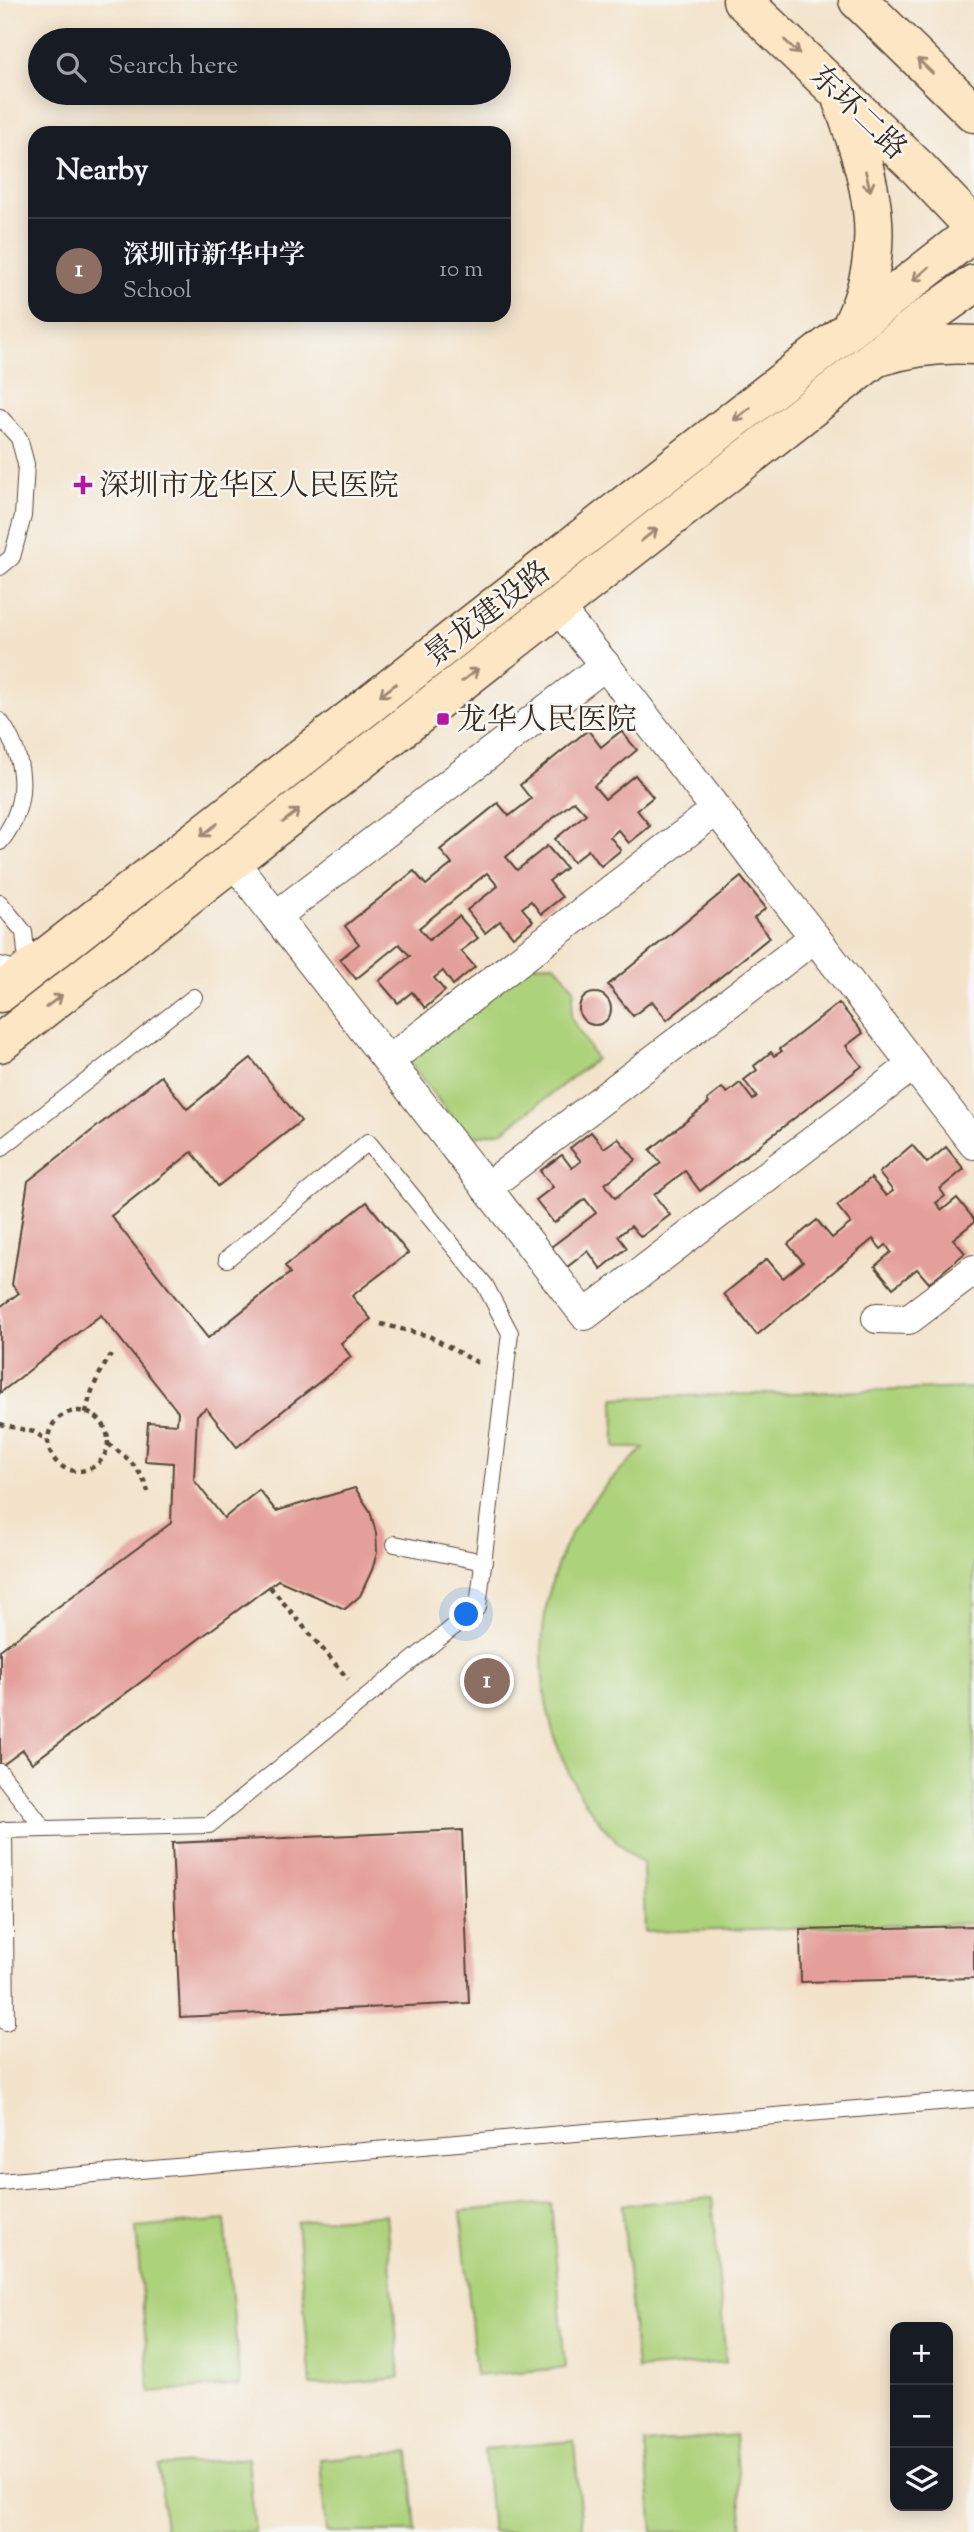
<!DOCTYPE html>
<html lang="en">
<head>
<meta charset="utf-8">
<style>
  :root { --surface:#171b24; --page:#242831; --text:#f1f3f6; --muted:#9ea1a6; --line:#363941; --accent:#2563eb }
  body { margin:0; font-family:"Sorts Mill Goudy","Noto Serif SC",serif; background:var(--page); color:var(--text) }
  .controls { position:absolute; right:21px; bottom:21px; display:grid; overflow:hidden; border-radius:14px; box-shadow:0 4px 18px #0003 }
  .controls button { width:63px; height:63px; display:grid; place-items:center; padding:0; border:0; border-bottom:2px solid var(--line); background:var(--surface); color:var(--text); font:35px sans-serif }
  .you { position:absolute; left:467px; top:1615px; width:24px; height:24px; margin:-18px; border:5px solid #fff; border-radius:50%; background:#1a73e8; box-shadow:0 0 0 10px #1a73e833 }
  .badge { display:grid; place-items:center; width:46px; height:46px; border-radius:50%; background:var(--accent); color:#fff; font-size:23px; font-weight:700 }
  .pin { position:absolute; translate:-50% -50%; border:4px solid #fff; box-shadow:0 2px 7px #0006 }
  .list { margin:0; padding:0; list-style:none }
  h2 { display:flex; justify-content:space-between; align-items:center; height:91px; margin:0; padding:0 28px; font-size:30px }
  h2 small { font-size:23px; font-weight:400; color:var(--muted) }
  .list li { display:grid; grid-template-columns:46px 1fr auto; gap:21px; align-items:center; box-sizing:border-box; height:105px; padding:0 28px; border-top:2px solid var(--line) }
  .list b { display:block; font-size:26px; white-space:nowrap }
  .list p { margin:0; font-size:23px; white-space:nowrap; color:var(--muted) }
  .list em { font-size:23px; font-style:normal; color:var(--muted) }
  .icon { flex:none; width:38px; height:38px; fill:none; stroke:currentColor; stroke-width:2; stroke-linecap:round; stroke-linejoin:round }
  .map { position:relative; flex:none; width:974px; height:2532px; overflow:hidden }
  .search { position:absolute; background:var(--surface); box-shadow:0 4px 18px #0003; left:28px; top:28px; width:483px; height:77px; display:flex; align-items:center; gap:18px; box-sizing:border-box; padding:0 24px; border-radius:38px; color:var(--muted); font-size:26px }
  .panel { position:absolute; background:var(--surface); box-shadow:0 4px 18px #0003; left:28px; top:126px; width:483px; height:196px; border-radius:21px }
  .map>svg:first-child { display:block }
  .green { fill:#add27b; stroke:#747e4c; stroke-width:2 }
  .building { fill:#e49f9a }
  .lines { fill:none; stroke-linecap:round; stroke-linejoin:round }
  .lane-casing { stroke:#574638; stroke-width:18 }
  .street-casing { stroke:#574638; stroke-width:32 }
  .secondary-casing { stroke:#574638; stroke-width:41 }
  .path { stroke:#574638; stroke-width:4.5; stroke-dasharray:5 5; stroke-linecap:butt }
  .lane { stroke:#fff; stroke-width:16 }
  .street { stroke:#fff; stroke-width:30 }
  .secondary { stroke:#fce6c4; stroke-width:38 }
  .oneway { stroke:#9c8871 }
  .poi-dot { fill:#b5179e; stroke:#f6f6f2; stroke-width:2.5 }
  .labels { text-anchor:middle; stroke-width:5; stroke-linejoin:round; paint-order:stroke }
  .street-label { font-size:30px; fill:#3b2a1e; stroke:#f6f6f2 }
  .poi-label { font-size:30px; fill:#3b2a1e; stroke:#f6f6f2; text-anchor:start }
</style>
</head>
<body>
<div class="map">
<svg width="974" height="2532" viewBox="0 0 974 2532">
  <rect width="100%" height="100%" fill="#f6f6f2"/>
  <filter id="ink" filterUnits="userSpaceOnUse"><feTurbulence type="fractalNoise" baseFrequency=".0143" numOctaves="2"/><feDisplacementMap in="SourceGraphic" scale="14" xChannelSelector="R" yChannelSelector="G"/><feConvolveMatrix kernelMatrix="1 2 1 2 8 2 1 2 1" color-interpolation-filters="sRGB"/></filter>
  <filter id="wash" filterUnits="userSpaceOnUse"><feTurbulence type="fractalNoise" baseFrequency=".00686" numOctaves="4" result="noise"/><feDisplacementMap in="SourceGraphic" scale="28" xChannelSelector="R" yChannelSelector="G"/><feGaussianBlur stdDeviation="1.57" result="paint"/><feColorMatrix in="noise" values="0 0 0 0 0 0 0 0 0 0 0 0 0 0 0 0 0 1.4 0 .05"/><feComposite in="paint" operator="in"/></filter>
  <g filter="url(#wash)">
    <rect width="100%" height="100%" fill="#f3e3cb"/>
    <g class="green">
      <path d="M555,964L574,988L571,1017L596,1059L503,1131L477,1136L459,1127L410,1063L407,1056L523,965Z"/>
      <path d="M974,1388V1923L645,1932L643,1864C546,1791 515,1652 567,1542C585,1504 614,1476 644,1448H615L614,1398Z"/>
      <path d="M712,2198L726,2362L637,2369L622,2205Z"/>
      <path d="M551,2203L565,2368L476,2376L461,2211Z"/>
      <path d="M386,2214L400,2378L311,2386L297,2222Z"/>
      <path d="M225,2220L240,2385L150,2392L136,2228Z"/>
      <path d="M735,2435L743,2532H653L645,2443Z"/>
      <path d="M574,2441L582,2532H492L484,2449Z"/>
      <path d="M409,2452L416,2532H326L320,2459Z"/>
      <path d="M248,2458L255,2532H165L159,2466Z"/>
    </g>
    <g id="blocks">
      <g class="building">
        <path d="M588,730L601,747L621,731L637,750L594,786L605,799L635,775L653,797L637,810L650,826L629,843L618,830L610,837L621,850L601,866L588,850L573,862L555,839L586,814L574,801L506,857L517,870L547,846L566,868L549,881L562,897L541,914L531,901L522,908L533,921L513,937L500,921L485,933L467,910L498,886L487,873L419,928L429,940L459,916L478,938L461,951L475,967L453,985L443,971L434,978L445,991L425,1008L412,992L398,1003L379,981L410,956L399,944L356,979L340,959L359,944L345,926L414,871L426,885L452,864L440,850L498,803L509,816L531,799L520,785Z"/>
        <path d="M741,877L766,908L754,918L770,937L667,1020L652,1001L633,1016L608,985Z"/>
        <circle cx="595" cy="1009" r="16"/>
        <path d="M839,1003L863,1033L846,1046L862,1066L700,1191L685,1171L654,1195L670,1215L641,1237L631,1226L618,1236L627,1248L601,1269L588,1251L567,1267L551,1247L596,1213L585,1199L554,1223L536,1200L553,1187L540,1171L562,1155L572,1168L581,1161L570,1148L591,1132L604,1148L618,1138L636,1160L605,1184L615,1198L661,1163L650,1150L709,1103L707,1100L722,1088L727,1093L740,1083L753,1100L757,1097L744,1080L757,1070L754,1066L771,1052L774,1056L782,1051L780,1049Z"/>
        <path d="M251,1058L301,1121L218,1186L192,1152L111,1216L208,1338L290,1273L285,1266L367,1202L408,1253L352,1296L371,1319L341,1343L351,1357L237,1447L206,1408L197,1415L194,1480L224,1518L259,1490L276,1511L355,1488L370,1511L376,1533L377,1553L372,1570L360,1596L345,1609L278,1580L32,1763L23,1750L0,1767V1650L171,1523L173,1463L145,1461L148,1422L177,1424L178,1412L101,1315L0,1393V1307L19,1293L12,1285L28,1181L161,1076L187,1109Z"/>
        <path d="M912,1145L927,1163L946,1147L964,1169L940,1189L945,1196L936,1203L942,1210L957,1198L974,1219V1222L953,1239L965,1253L929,1283L917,1269L893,1288L875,1266L891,1252L886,1245L881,1249L873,1239L757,1335L724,1294L767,1259L783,1278L803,1262L788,1244L817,1220L832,1238L851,1223L837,1206L871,1178L886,1196L893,1191L879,1173Z"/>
        <path d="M462,1830L469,2003L180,2017L172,1843Z"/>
        <path d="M974,1926V1978L801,1982L800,1930Z"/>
      </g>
    </g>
  </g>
  <g filter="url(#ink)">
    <use href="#blocks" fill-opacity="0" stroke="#574638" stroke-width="2"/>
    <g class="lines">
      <defs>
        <g id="lane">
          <path d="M0,417L19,438L26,464L23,516L12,557L0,567"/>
          <path d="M0,721C27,759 30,805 0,842"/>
          <path d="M0,903L24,932L28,972L0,965"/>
          <path d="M0,1149L194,997"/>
          <path d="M395,1544L484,1562"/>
          <path d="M0,1772L44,1829"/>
          <path d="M6,2022L4,1830L209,1825L478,1607L510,1333L485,1285L368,1142L227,1259"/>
          <path d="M0,2182L974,2099"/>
        </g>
        <g id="street">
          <path d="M557,607L605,665L974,1144"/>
          <path d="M233,861L585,1315L913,1065"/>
          <path d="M276,916L605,665"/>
          <path d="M388,1061L716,810"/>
          <path d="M486,1188L815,937"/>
          <path d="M877,1318L909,1319L974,1270"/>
        </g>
        <g id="secondary">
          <path d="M742,0L918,168L974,227"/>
          <path d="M858,0L974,113"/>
          <path d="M842,101C872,182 891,249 850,329"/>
          <path d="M882,356C911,347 943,343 974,345"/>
          <path d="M0,993L974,232"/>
          <path d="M0,1043L926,318L974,284"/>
        </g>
      </defs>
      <use href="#lane" class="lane-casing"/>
      <use href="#street" class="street-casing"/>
      <use href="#secondary" class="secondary-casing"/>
      <g class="path">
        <path d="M381,1324L429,1336L480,1364"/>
        <circle cx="78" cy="1441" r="30"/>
        <path d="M86,1413C90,1391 99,1373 111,1355"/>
        <path d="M0,1424L34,1432L47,1440"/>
        <path d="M108,1444C126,1456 142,1469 148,1492"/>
        <path d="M270,1587L348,1679"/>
      </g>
      <use href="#lane" class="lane"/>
      <use href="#street" class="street"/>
      <use href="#secondary" class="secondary"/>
    </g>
    <defs><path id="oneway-shaft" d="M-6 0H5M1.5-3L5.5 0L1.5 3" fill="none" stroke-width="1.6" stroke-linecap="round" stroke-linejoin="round" transform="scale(1.75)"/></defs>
    <g class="oneway">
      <use href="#oneway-shaft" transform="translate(792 47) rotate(44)"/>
      <use href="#oneway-shaft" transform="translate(925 66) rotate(-136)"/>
      <use href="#oneway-shaft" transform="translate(868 181) rotate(76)"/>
      <use href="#oneway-shaft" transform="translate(921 274) rotate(139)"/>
      <use href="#oneway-shaft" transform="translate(742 414) rotate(142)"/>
      <use href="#oneway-shaft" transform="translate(649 535) rotate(-38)"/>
      <use href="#oneway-shaft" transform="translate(470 675) rotate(-38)"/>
      <use href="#oneway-shaft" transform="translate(388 690) rotate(142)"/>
      <use href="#oneway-shaft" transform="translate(291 816) rotate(-38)"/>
      <use href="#oneway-shaft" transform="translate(209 830) rotate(142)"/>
      <use href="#oneway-shaft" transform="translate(54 1001) rotate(-38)"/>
    </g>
  </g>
  <g class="poi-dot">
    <path d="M79.5 474.5h7v7h7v7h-7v7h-7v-7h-7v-7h7z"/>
    <rect x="436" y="712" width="14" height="14" rx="3.5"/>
  </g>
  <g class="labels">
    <g class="street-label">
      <text transform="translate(859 112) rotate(44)" y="10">东环二路</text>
      <text transform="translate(487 613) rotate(-38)" y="10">景龙建设路</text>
    </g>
    <g class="poi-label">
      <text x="99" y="495">深圳市龙华区人民医院</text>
      <text x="457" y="729">龙华人民医院</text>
    </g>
  </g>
</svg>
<div class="controls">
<button>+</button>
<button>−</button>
<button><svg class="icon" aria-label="layers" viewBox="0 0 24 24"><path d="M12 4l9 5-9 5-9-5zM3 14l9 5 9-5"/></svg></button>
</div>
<div class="you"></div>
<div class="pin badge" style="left:487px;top:1681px;background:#8d6e63">1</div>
<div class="search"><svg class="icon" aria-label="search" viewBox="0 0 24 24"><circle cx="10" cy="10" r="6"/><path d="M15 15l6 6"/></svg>Search here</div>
<section class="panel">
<h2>Nearby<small></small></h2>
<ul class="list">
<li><span class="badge" style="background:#8d6e63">1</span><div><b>深圳市新华中学</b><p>School</p></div><em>10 m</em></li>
</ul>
</section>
</div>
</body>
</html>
